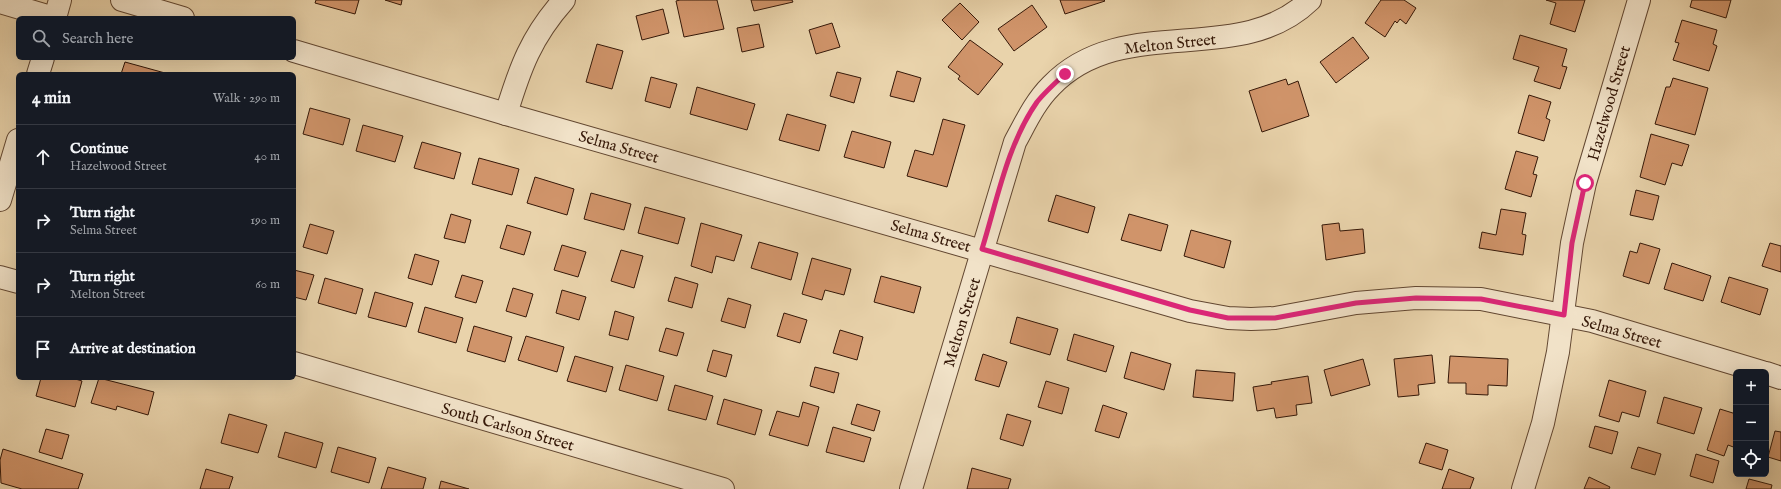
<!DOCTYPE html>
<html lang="en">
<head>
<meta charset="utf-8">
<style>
  :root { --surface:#171b24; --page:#20242c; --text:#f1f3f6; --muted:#9ea1a6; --line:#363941 }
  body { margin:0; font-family:"IM FELL English",serif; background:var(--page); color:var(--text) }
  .controls { position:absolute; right:12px; bottom:12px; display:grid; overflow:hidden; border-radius:6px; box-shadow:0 4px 16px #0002 }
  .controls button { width:36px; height:36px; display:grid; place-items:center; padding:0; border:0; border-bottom:1px solid var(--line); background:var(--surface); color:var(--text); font:20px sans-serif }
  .stop { position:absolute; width:12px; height:12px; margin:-9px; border:3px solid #db2777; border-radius:50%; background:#fff }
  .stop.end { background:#db2777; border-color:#fff; box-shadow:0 1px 4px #0008 }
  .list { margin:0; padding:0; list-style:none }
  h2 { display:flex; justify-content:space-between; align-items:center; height:52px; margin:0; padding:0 16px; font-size:17px }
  h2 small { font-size:13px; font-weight:400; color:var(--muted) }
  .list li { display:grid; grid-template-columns:26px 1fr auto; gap:12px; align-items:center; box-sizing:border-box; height:64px; padding:0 16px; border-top:1px solid var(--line) }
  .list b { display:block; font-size:15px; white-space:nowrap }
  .list p { margin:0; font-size:13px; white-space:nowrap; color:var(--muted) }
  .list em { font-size:13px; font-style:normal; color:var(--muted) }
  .icon { flex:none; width:22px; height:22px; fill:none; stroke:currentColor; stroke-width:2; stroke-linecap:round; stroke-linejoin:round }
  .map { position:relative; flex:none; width:1781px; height:489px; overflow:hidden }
  .search { position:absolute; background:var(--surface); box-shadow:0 4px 16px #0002; left:16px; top:16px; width:280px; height:44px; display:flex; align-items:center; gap:10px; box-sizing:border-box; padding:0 14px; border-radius:6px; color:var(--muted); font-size:15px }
  .panel { position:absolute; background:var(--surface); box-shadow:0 4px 16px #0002; left:16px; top:72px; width:280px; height:308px; border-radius:6px }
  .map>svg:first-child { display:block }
  .building { fill:#d0946a; stroke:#351808 }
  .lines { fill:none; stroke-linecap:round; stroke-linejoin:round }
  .minor-casing { stroke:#624731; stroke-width:24 }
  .tertiary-casing { stroke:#624731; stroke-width:24 }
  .minor { stroke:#f1e2c8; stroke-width:22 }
  .tertiary { stroke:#f1e2c8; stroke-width:22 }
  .route { stroke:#db2777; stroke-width:5 }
  .labels { text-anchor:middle; stroke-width:3; stroke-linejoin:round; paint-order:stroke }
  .street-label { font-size:16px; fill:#351808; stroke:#f1e2c8 }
</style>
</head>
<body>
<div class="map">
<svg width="1781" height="489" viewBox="0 0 1781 489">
  <rect width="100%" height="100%" fill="#e9d3ab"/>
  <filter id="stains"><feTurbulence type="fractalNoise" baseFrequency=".005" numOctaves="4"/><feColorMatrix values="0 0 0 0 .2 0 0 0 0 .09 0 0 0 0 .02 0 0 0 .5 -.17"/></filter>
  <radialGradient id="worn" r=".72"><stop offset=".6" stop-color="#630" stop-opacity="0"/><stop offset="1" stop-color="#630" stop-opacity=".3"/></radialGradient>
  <g class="building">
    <path d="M316,0H359L355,14L315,3Z"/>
    <path d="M385,0H402L401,5Z"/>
    <path d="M680,0H717L724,29L684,37L676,1Z"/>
    <path d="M751,0H792L793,2L754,11Z"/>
    <path d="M1060,0H1104L1105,1L1065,14Z"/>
    <path d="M1381,0H1404L1416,8L1406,24L1400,19L1397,23L1395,21L1385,37L1365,23Z"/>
    <path d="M1546,0H1585L1575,32L1550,24L1556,3Z"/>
    <path d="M1692,0H1731L1726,18L1690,7Z"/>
    <path d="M960,3L979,22L962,40L942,20Z"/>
    <path d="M1032,5L1047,27L1014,51L998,29Z"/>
    <path d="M663,9L669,33L642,40L636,16Z"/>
    <path d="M1682,20L1717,30L1713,44L1717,46L1709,71L1673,60L1679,43L1675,42Z"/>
    <path d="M832,23L840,47L816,54L809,30Z"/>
    <path d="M759,24L764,47L742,52L737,28Z"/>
    <path d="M1520,35L1567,49L1562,66L1567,67L1560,89L1534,81L1539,67L1513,59Z"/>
    <path d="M1353,37L1369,58L1336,83L1320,62Z"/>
    <path d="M970,40L1003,64L978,95L958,79L960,76L948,67Z"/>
    <path d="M597,44L623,51L612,89L586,82Z"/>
    <path d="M125,62L165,73L164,74H121Z"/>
    <path d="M897,71L921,78L914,102L890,96Z"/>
    <path d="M837,72L861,78L854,103L830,96Z"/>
    <path d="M651,77L677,84L670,108L645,101Z"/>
    <path d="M1673,78L1708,88L1695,135L1655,124L1666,87H1670Z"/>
    <path d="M1286,79L1288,85L1298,81L1309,116L1262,132L1249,91Z"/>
    <path d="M697,87L755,104L747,130L690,114Z"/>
    <path d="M1529,95L1551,102L1546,118L1550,120L1544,141L1518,133Z"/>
    <path d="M310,108L350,119L343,145L303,134Z"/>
    <path d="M787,114L826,125L819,151L779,140Z"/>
    <path d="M943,119L965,125L947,187L907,176L915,150L933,155Z"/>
    <path d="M363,125L403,136L395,162L356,151Z"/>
    <path d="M852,131L891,142L884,168L844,157Z"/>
    <path d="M1651,134L1689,145L1682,166L1672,163L1665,185L1640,177Z"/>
    <path d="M422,142L461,153L454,179L414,168Z"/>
    <path d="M1516,151L1538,157L1533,174L1537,175L1531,197L1505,189Z"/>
    <path d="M479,158L519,169L512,195L472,184Z"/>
    <path d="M535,177L574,189L567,215L527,203Z"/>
    <path d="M1636,190L1659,196L1653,220L1630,215Z"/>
    <path d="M591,193L631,204L624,230L584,219Z"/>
    <path d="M1056,195L1095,207L1088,233L1048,221Z"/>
    <path d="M645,207L685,218L678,244L638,233Z"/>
    <path d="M1501,209L1526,213L1522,234L1526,235L1523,255L1479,248L1482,232L1496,235Z"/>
    <path d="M451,214L471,220L465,243L444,238Z"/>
    <path d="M1129,214L1168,225L1161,251L1121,240Z"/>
    <path d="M701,223L742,235L734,261L716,256L712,273L691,266Z"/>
    <path d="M1339,223L1340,231L1363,229L1365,253L1326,260L1322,225Z"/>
    <path d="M310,224L334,231L327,254L303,247Z"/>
    <path d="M507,225L531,232L524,255L500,248Z"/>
    <path d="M1191,230L1231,241L1224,268L1184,256Z"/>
    <path d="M759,242L798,253L791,280L751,268Z"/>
    <path d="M1640,243L1660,249L1649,284L1623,276L1630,251L1637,253Z"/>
    <path d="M1770,243L1781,246V272L1762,266Z"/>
    <path d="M562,245L586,252L578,277L554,270Z"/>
    <path d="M621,250L643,256L634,288L611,281Z"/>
    <path d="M415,254L439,261L432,285L408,278Z"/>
    <path d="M812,258L851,269L844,295L825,290L822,300L802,294Z"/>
    <path d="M1672,263L1711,276L1703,301L1664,289Z"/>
    <path d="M294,270L314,275L306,300L294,297Z"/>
    <path d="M462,275L483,281L476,303L455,297Z"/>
    <path d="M881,276L921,287L914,313L874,302Z"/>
    <path d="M675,277L698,284L692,308L668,301Z"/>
    <path d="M1729,277L1768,289L1760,315L1721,302Z"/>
    <path d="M325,278L363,289L356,314L318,303Z"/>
    <path d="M513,288L533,294L526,317L506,311Z"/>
    <path d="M562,290L586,297L579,320L556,313Z"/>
    <path d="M375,292L413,303L406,327L368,317Z"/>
    <path d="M728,298L751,305L745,328L721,321Z"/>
    <path d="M425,307L463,318L456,343L418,332Z"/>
    <path d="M615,311L634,317L628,340L609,335Z"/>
    <path d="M784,313L807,320L800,343L777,336Z"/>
    <path d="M1017,317L1058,329L1050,355L1010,343Z"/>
    <path d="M474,326L512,337L505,362L467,351Z"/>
    <path d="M666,328L684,333L677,356L659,351Z"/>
    <path d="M840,330L863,337L857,360L833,353Z"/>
    <path d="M1074,334L1114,346L1106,372L1067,360Z"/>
    <path d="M526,336L564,347L557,372L518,360Z"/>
    <path d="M713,350L732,355L726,377L707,371Z"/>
    <path d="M1131,352L1171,364L1164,390L1124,378Z"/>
    <path d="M983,354L1007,362L999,387L975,380Z"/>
    <path d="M1432,355L1435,383L1418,385L1419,395L1398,397L1394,359Z"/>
    <path d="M575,356L613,367L606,392L567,381Z"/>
    <path d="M1450,356L1508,359L1507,386L1488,385V395L1466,394V383H1448Z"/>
    <path d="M1363,359L1370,385L1331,396L1324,370Z"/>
    <path d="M626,365L664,376L657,401L619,390Z"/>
    <path d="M815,367L839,373L834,393L810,386Z"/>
    <path d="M1196,370L1235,373L1233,401L1193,397Z"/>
    <path d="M1308,376L1312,403L1296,405L1297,415L1276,418L1274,408L1257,411L1253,387L1272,384L1271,382Z"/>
    <path d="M41,378H72L82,381L75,407L36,396Z"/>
    <path d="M99,378L154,392L148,415L117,406L116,410L91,403Z"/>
    <path d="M1609,380L1646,391L1639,417L1622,412L1619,422L1599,416Z"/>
    <path d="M1046,381L1069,388L1062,414L1038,407Z"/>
    <path d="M675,385L713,396L706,420L668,410Z"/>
    <path d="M1664,397L1702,408L1694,434L1657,423Z"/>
    <path d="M724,399L762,410L755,435L717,424Z"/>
    <path d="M803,402L819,407L808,446L769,435L777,411L799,417Z"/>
    <path d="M857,404L880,411L874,431L851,424Z"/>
    <path d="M1103,405L1127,413L1119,438L1095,431Z"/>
    <path d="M1720,409L1736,414V448L1728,445L1724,456L1707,450Z"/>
    <path d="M229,414L267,425L258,453L221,443Z"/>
    <path d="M1007,414L1031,421L1023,446L1000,439Z"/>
    <path d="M1595,426L1618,432L1612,454L1589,447Z"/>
    <path d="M833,427L871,438L864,462L826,452Z"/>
    <path d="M46,429L69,435L62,459L39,452Z"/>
    <path d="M1775,431L1781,432V461L1768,457Z"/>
    <path d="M285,432L323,443L316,468L278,457Z"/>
    <path d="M1426,443L1448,450L1442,470L1419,463Z"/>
    <path d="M338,447L376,458L369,483L331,472Z"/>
    <path d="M1638,447L1661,454L1655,475L1631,468Z"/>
    <path d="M3,449L83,474L78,489H22L1,483L0,460Z"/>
    <path d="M1696,454L1719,461L1713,483L1690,476Z"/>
    <path d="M388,467L426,478L423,489H381Z"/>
    <path d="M972,468L1011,479L1008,489H967Z"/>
    <path d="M206,469L233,477L229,489H200Z"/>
    <path d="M1449,469L1474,478L1470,489H1442Z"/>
    <path d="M1589,477L1610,487L1609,489H1584Z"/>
    <path d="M1749,479L1772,485L1771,489H1746Z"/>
    <path d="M441,481L469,489H439Z"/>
  </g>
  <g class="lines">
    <defs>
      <g id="minor">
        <path d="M122,0L183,18"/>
        <path d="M0,2L54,18"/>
        <path d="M294,51L506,114L1190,311L1228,318L1251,319L1275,318L1356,303L1416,298L1481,299L1592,321L1762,372"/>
        <path d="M506,114C520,68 531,37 564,0"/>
        <path d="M0,277L18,282"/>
        <path d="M294,363L723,489"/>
        <path d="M1766,373L1781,378"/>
        <path d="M911,489L1015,142C1026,122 1035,102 1051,86C1123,11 1239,69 1310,0"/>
        <path d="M1523,489L1543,423L1558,352L1572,243L1585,183L1639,0"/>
      </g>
      <g id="tertiary">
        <path d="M55,18L60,0"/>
        <path d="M38,74L43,58"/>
        <path d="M0,200L18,140"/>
      </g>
    </defs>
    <use href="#minor" class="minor-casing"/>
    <use href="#tertiary" class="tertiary-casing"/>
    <use href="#minor" class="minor"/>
    <use href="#tertiary" class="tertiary"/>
  </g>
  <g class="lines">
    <path class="route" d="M1065,74C1055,83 1045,92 1037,102C1007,145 997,201 982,249L1190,310L1228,318H1275L1356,303L1416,298L1481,299L1564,315L1572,243L1585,183"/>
  </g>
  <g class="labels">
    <g class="street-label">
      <text transform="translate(1170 43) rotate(-6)" y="6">Melton Street</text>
      <text transform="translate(1608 103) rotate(-74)" y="6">Hazelwood Street</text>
      <text transform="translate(619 146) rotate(16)" y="6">Selma Street</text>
      <text transform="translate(931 235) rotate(16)" y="6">Selma Street</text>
      <text transform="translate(961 322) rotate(-73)" y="6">Melton Street</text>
      <text transform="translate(1622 331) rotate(16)" y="6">Selma Street</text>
      <text transform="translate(508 426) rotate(16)" y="6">South Carlson Street</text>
    </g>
  </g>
  <rect width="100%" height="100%" filter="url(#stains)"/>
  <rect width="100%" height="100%" fill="url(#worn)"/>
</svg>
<div class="controls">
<button>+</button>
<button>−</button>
<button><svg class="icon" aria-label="locate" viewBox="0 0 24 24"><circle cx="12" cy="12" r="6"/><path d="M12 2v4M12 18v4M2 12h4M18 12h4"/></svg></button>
</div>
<div class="stop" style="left:1585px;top:183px"></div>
<div class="stop end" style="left:1065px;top:74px"></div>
<div class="search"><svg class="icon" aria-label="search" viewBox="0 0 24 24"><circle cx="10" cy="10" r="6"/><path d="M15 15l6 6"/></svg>Search here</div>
<section class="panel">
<h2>4 min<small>Walk · 290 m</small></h2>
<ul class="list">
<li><svg class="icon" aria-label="ahead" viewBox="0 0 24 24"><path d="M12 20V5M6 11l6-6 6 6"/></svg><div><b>Continue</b><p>Hazelwood Street</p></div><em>40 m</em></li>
<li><svg class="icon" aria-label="right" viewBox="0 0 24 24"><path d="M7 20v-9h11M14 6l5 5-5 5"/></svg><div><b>Turn right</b><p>Selma Street</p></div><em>190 m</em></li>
<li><svg class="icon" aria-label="right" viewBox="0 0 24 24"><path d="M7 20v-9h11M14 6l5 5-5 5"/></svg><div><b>Turn right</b><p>Melton Street</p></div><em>60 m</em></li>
<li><svg class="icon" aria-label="arrive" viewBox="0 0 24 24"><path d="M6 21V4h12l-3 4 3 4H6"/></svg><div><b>Arrive at destination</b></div></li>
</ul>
</section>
</div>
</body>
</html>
